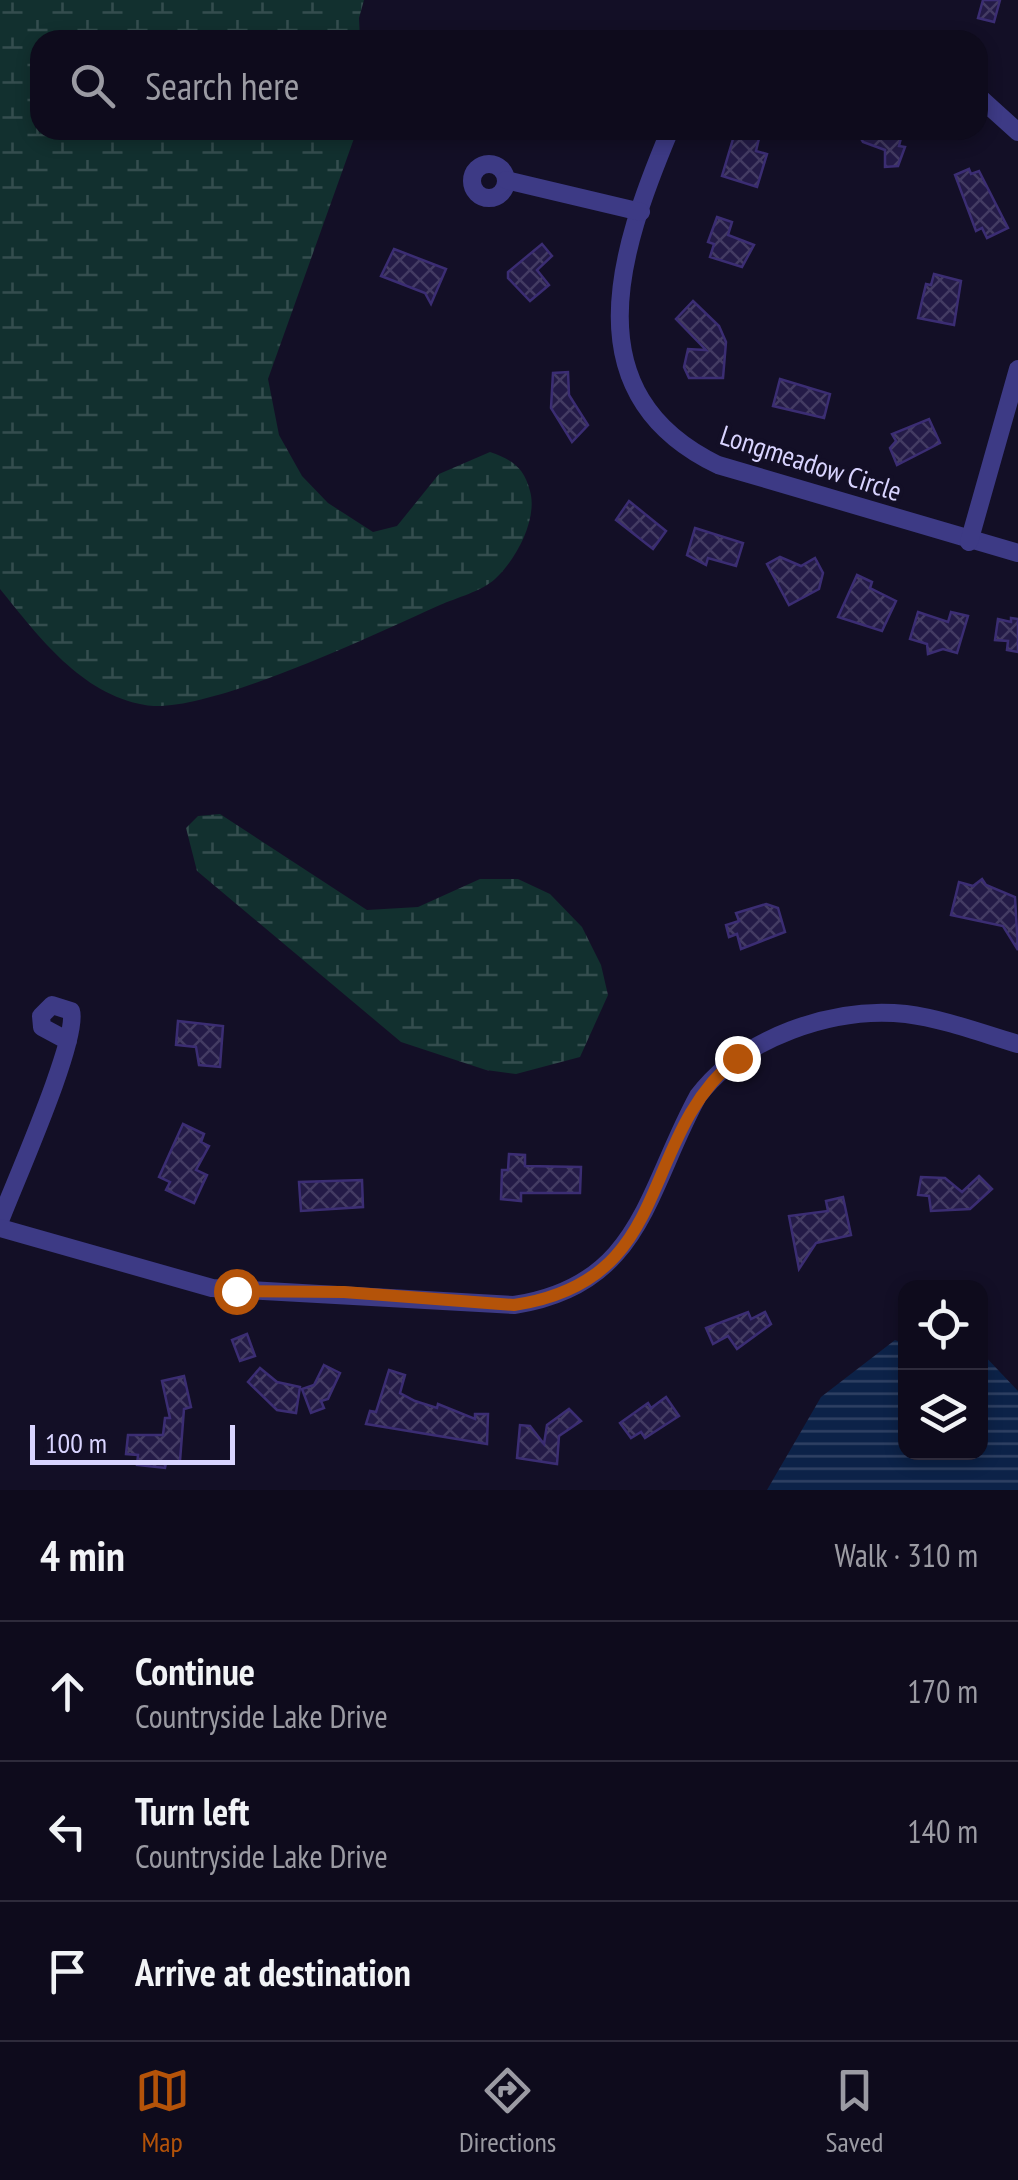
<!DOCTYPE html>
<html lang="en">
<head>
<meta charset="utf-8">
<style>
  :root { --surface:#0e0b1c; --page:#171425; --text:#f1f3f6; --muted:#9b9ba3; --line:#2e2b3b; --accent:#b45309 }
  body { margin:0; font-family:"PT Sans Narrow",sans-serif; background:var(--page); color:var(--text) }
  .controls { position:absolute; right:30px; bottom:30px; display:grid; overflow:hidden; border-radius:20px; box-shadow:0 5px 15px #0003 }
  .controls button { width:90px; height:90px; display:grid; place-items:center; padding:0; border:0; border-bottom:2px solid var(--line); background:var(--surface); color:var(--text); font:50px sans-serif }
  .scale { position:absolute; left:30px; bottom:25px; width:205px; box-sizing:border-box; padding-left:10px; border:5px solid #d9d4ff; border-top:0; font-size:28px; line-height:35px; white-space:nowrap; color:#d9d4ff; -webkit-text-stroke:8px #130f26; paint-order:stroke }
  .stop { position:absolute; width:30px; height:30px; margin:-22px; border:8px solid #b45309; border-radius:50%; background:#fff }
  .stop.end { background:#b45309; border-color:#fff; box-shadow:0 2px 10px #0008 }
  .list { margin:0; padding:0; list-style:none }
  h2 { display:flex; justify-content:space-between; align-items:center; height:130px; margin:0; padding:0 40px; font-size:42px }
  h2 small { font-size:32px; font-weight:400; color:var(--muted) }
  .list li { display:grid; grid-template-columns:65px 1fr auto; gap:30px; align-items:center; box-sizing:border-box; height:140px; padding:0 40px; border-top:2px solid var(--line) }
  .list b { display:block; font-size:38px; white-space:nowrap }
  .list p { margin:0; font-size:32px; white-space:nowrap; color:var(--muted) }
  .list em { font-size:32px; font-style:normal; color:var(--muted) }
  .icon { flex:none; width:55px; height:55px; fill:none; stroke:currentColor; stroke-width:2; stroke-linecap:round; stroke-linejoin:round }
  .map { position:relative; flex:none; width:1018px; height:1490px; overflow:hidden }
  .search { position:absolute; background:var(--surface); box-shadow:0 5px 15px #0003; left:30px; right:30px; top:30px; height:110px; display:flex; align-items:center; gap:25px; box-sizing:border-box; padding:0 35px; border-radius:30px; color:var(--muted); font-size:38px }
  .sheet { height:550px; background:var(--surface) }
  nav { display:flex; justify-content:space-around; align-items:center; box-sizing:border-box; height:140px; border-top:2px solid var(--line); background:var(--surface); font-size:28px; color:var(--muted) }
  nav a { display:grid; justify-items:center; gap:5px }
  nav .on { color:var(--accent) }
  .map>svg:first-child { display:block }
  .wetland { fill:url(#wetland-marsh) }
  .water { fill:url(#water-rules) }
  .building { fill:url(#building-cross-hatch); stroke:#3b2d73; stroke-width:2.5 }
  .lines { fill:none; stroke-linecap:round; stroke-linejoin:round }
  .minor { stroke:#3d3a85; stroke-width:18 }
  .route { stroke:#b45309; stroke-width:12 }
  .labels { text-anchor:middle; stroke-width:8; stroke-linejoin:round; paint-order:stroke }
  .street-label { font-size:28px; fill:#d9d4ff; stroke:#130f26 }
</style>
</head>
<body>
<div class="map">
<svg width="1018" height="1490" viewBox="0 0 1018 1490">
  <defs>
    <pattern id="wetland-marsh" width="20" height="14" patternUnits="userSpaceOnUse" patternTransform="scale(2.5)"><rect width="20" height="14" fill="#12302f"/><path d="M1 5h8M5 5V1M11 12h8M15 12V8" fill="none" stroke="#344d4e"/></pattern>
    <pattern id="water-rules" width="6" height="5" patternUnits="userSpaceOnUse" patternTransform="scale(2.5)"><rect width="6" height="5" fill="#0c2248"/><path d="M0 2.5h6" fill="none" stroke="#2f4163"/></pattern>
    <pattern id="building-cross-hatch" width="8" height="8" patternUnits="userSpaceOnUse" patternTransform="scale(2.5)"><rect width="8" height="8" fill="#241b47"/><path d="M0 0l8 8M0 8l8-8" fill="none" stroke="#433b63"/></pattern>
  </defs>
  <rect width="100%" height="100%" fill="#130f26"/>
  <g class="wetland">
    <path d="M0,0H364L359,18L360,40H40V130H357L268,379L279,435L302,476L328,503L373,532L397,526L439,474L490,452C513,460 524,468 530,491C538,519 516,560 495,579C482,591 456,598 440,605C380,632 204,716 145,705C81,694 39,637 0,589Z"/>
    <path d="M220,814L367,910L418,907L480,879H518L550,894L582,927L601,965L608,995L580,1057L516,1074L486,1070L401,1042L197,871L186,828L198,816Z"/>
  </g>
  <path class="water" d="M895,1340L905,1344L906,1452H980L981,1352L1018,1391V1490H767L821,1397Z"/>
  <g class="building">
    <path d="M983,0H1000L994,22L978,18Z"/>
    <path d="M714,130H761L756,151L767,154L757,187L722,176L733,139Z"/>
    <path d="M856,130H903L899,146L905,147L898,166L885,167V150L863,142Z"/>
    <path d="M969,169L971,174L979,171L1008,228L987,238L982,228L976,231L955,175Z"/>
    <path d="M717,217L732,222L728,235L754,245L742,267L710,257L714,244L708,242Z"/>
    <path d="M542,244L552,256L537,270L549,285L530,301L508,278V272Z"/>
    <path d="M394,249L446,269L431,304L425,293L381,276Z"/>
    <path d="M934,274L961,281L954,325L918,318L926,284L931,285Z"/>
    <path d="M693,301L719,326L726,342L723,378H689L684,367L688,349L706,350L676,319Z"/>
    <path d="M568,372L569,395L588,425L572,442L551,408L553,373Z"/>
    <path d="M780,379L830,394L824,418L773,406Z"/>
    <path d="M929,419L940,443L897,465L890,448L896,441L892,434Z"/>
    <path d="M629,501L666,531L653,549L616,520Z"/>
    <path d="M695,528L743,543L736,566L708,558L706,565L687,555Z"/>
    <path d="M780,557L801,566L815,558L823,573L819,589L789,605L767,564Z"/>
    <path d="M857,575L872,582L870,588L896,601L882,631L838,617Z"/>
    <path d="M918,612L948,622L951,612L968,616L957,653L943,649L928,654L927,644L910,639Z"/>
    <path d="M1011,618L1018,619V652L1007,650L1008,641L995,640L998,619L1011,622Z"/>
    <path d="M982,879L986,885L1015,897L1018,950L1003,926L951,915L959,882L973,886Z"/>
    <path d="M766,904L778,908L785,932L741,949L737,934L729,937L726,925L739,921L736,913Z"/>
    <path d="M178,1021L223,1026L220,1067L199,1065L196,1047L176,1045Z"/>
    <path d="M183,1124L204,1134L201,1142L209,1146L196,1170L207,1175L194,1203L166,1190L170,1182L159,1177Z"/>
    <path d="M509,1154L525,1155V1166L581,1167L580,1193H521V1201L501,1199L502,1170H508Z"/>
    <path d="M979,1176L992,1189L970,1209L931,1211L929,1196L918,1195L921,1177L945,1178L962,1192Z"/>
    <path d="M362,1180L363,1207L301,1211L299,1182Z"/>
    <path d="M843,1197L851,1235L816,1243L799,1269L789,1216L828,1211L826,1201Z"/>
    <path d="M748,1312L751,1319L765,1312L771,1324L737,1349L728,1336L713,1344L706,1328Z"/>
    <path d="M247,1334L255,1356L240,1361L232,1340Z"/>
    <path d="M324,1365L340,1373L328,1399L321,1401L324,1408L311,1413L302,1389L314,1385Z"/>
    <path d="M260,1368L277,1382L300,1387L296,1413L277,1410L248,1382Z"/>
    <path d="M389,1370L405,1375L400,1393L415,1401L437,1408L438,1404L475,1419V1414H488L487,1444L366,1424L370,1411L376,1412Z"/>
    <path d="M184,1376L191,1407L184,1409L180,1461L166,1463L165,1468L137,1465L138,1455L126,1454L128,1435H163L165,1418H170L162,1381Z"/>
    <path d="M666,1397L679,1416L645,1438L641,1432L631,1438L620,1423L648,1403L651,1408Z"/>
    <path d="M569,1409L581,1421L559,1436L557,1464L517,1458L520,1425L530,1426L544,1444L547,1425Z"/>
  </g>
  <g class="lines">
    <g class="minor">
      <path d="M978,96L1018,132"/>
      <path d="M670,130C619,251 571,394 718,465L1018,553"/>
      <circle cx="489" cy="181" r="17"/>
      <path d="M506,180L641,212"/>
      <path d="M969,542L1018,369"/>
      <path d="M0,1221C13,1186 80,1037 71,1011L52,1005L41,1016L42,1027L68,1041"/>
      <path d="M0,1228L212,1288L514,1305C641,1286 646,1191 698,1096C742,1038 833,1006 906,1014C944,1019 981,1033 1018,1044"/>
    </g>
  </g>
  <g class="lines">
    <path class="route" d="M236,1291L344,1292L514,1305C677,1281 636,1140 737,1058"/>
  </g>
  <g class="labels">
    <g class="street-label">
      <text transform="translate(811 463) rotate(18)" y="10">Longmeadow Circle</text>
    </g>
  </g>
</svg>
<div class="controls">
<button><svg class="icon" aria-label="locate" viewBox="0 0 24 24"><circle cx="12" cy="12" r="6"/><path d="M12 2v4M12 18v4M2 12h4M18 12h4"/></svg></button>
<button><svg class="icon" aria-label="layers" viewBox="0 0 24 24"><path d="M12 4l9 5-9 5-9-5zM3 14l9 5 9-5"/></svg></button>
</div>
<div class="scale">100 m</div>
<div class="stop" style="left:236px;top:1291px"></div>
<div class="stop end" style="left:737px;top:1058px"></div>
<div class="search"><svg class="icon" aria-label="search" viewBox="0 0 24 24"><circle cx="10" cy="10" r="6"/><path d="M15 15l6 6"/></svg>Search here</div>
</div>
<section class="sheet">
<h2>4 min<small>Walk · 310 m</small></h2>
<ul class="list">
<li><svg class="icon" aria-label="ahead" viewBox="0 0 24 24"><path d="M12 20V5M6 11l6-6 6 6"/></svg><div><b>Continue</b><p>Countryside Lake Drive</p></div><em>170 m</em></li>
<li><svg class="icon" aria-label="left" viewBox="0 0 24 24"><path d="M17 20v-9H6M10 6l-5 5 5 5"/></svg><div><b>Turn left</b><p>Countryside Lake Drive</p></div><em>140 m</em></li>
<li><svg class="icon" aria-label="arrive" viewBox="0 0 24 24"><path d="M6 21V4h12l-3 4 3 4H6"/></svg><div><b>Arrive at destination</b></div></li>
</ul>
</section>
<nav>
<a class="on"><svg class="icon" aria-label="map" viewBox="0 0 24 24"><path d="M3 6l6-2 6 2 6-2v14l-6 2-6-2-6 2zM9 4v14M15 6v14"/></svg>Map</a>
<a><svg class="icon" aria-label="directions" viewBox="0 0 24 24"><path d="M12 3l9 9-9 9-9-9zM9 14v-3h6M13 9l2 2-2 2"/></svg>Directions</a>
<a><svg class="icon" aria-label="saved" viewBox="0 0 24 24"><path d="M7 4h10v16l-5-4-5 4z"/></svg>Saved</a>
</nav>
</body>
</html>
